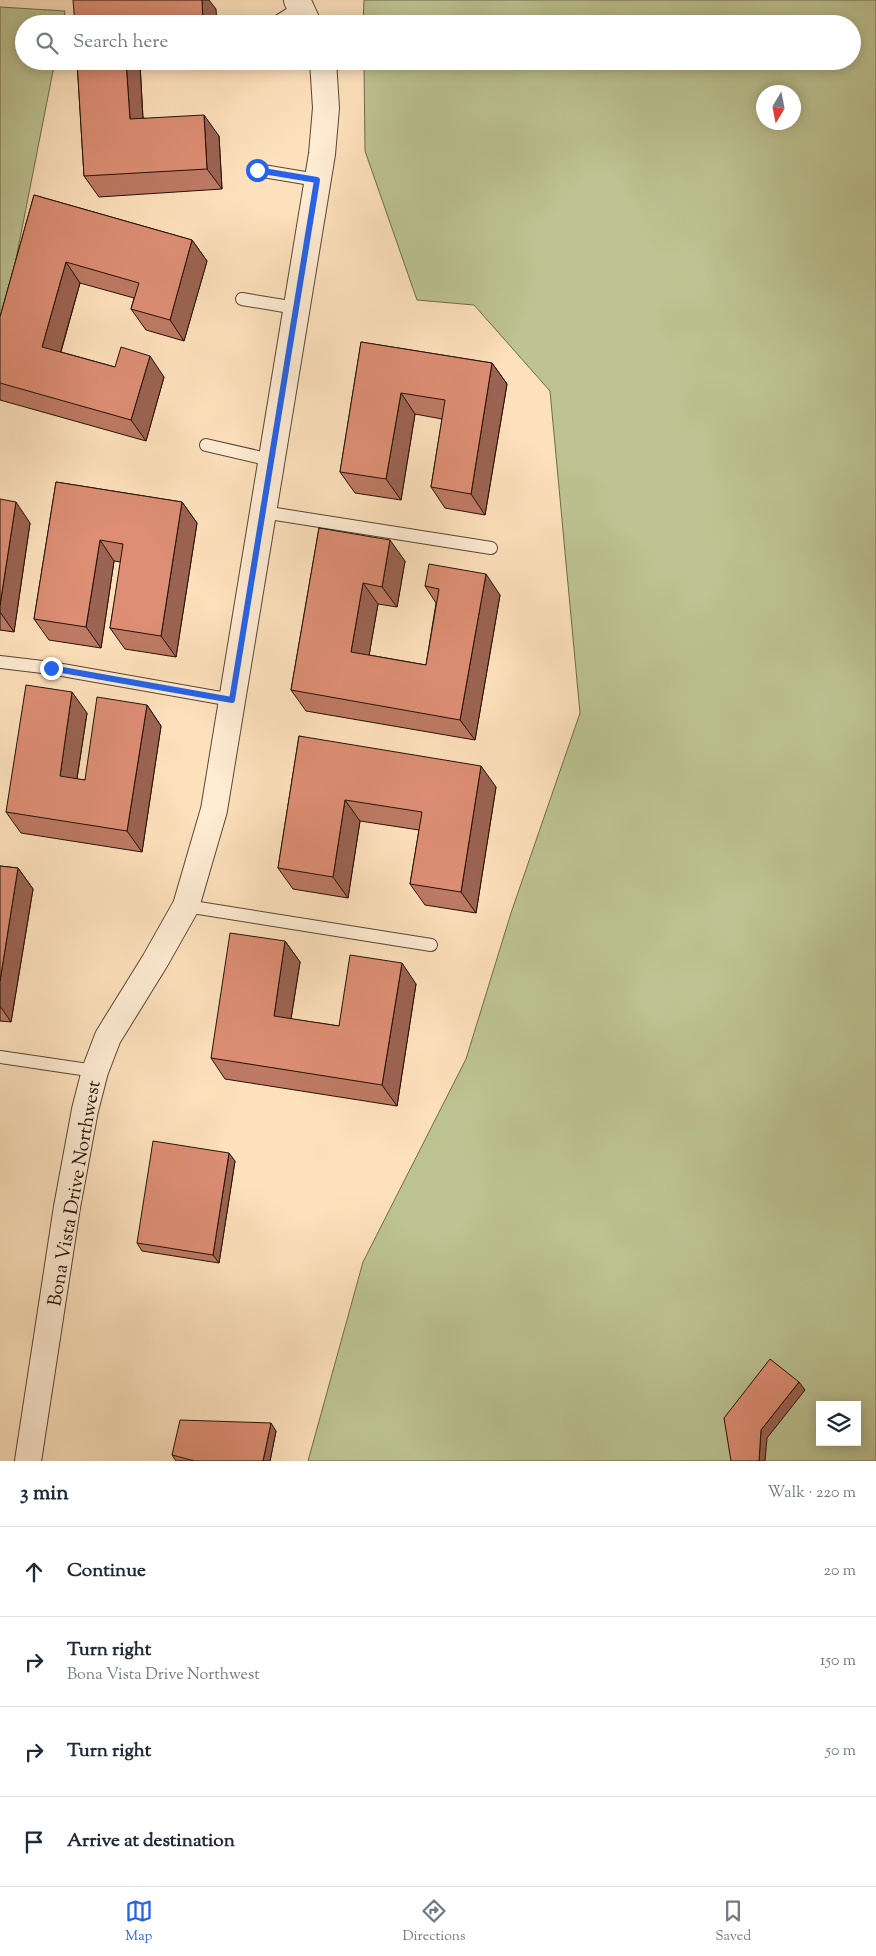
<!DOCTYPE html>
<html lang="en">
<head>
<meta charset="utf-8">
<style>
  :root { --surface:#fff; --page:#f6f6f7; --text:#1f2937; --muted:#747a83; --line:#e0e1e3; --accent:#2563eb }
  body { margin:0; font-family:"Sorts Mill Goudy",serif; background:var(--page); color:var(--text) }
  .controls { position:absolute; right:15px; bottom:15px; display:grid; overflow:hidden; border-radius:0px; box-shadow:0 2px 12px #0003 }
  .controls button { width:45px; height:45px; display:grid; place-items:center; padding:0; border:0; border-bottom:1px solid var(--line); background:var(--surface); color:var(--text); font:25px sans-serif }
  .compass { position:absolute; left:756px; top:85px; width:45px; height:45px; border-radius:50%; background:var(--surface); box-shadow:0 2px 12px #0003; rotate:190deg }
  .stop { position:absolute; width:15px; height:15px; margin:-11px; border:4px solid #2563eb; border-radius:50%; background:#fff }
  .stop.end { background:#2563eb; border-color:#fff; box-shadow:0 1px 5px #0008 }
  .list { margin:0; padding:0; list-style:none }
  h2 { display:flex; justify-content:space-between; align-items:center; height:65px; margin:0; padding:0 20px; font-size:21px }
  h2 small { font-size:16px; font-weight:400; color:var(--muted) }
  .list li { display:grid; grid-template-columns:32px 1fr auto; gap:15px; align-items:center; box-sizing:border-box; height:90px; padding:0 20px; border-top:1px solid var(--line) }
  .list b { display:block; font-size:19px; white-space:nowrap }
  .list p { margin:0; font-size:16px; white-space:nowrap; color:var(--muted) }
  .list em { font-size:16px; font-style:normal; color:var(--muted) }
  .icon { flex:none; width:28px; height:28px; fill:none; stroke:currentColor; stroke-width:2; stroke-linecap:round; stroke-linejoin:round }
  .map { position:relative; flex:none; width:876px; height:1461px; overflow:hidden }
  .search { position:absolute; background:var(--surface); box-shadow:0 2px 12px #0003; left:15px; right:15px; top:15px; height:55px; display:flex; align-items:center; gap:12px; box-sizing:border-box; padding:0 18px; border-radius:28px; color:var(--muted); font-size:19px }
  .sheet { height:425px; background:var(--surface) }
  nav { display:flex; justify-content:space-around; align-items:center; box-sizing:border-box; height:70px; border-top:1px solid var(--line); background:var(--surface); font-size:14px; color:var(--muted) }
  nav a { display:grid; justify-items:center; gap:2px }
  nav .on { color:var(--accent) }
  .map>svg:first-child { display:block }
  .green { fill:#bdc392; stroke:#716a4c; fill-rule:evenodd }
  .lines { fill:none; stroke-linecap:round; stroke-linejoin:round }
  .service-casing { stroke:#5b4534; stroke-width:14 }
  .minor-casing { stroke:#5b4534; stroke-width:28 }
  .service { stroke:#feecd3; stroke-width:12 }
  .minor { stroke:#feecd3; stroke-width:26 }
  .wall { fill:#be7a64; stroke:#251107 }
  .shaded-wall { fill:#9b6351; stroke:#251107 }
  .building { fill:#dd8e74; stroke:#251107 }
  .route { stroke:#2563eb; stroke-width:6 }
  .labels { text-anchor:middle; stroke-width:4.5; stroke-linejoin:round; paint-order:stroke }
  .street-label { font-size:19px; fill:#251107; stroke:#feecd3 }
</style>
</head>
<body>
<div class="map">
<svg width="876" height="1461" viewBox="0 0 876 1461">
  <rect width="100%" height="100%" fill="#fde1bc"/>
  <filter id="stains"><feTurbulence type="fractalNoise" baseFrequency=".004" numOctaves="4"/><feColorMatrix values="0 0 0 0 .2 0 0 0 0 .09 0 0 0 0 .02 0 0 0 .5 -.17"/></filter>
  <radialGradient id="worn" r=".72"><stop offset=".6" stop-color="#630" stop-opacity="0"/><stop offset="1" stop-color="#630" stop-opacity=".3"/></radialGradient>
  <g class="green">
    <path d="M364,0H876V1461H308L363,1262L466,1059L511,913L580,713L550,391L474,305L417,300L365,151L364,61H852V24H363ZM764,92H794V122H764ZM820,1405H857V1442H820Z"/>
    <path d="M0,7L65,11L63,24H24V61H55L0,340Z"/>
  </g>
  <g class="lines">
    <defs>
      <g id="service">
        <path d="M274,24L301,7"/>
        <path d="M257,170L317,180"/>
        <path d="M242,299L296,308"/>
        <path d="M206,445L271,460"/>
        <path d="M263,512L491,548"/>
        <path d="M0,662L51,668L232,700"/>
        <path d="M186,906L431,945"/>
        <path d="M0,1057L95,1071"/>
      </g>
      <g id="minor">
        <path d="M297,0L308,24"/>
        <path d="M28,1461L67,1207L85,1110L95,1071L108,1037L155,961L186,906L214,810L322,154L326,108L323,61"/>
      </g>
    </defs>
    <use href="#service" class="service-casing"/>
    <use href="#minor" class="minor-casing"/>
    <use href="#service" class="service"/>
    <use href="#minor" class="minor"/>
  </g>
  <g class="wall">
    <path d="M77,61H191L140,64L143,118L219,136L222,189L99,197L84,176Z"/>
    <path d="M34,195L192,240L207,261L184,341L146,330L131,309L134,298L80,283L61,352L115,367L164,377L146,441L0,400V317Z"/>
    <path d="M361,342L492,363L507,384L485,515L445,508L431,487L442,419L415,414L401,500L355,493L340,472Z"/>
    <path d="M56,482L182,502L197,523L176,657L125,649L110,628L121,562L114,561L101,648L49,640L34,619Z"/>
    <path d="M0,499L30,523L14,632L0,630Z"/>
    <path d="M319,528L405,561L397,607L378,604L369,655L426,665L436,603L425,586L500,595L475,740L306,711L291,690Z"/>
    <path d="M147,705L161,726L142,852L21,833L6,812L87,713L77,779L85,780Z"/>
    <path d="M299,736L496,787L476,913L425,905L410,884L419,830L360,821L348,898L293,889L278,868Z"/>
    <path d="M0,866L18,868L33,889L11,1022L0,1021Z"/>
    <path d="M285,941L300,962L291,1019L339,1026L416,984L397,1106L225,1079L211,1058Z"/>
    <path d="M235,1161L219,1263L142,1251L137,1243Z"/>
    <path d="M276,1431L270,1461H176L172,1455Z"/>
  </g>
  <g class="shaded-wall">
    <path d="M202,0H209L216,9L217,24H203Z"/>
    <path d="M126,61H138L140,64L144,140L130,119Z"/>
    <path d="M204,115L219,136L222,189L207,169Z"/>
    <path d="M192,240L207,261L184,341L170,320Z"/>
    <path d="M66,262L80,283L56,368L42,347Z"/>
    <path d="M150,356L164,377L146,441L131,420Z"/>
    <path d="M492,363L507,384L485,515L471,494Z"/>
    <path d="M401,393L415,414L401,500L386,479Z"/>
    <path d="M16,502L30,523L14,632L0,612V605Z"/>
    <path d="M182,502L197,523L176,657L161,636Z"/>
    <path d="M100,540L114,561L101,648L86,627Z"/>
    <path d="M390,540L405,561L397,607L382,587Z"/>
    <path d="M486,574L500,595L475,740L460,720Z"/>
    <path d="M363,583L378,604L366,673L351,652Z"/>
    <path d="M72,692L87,713L74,797L60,776Z"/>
    <path d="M147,705L161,726L142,852L127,831Z"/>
    <path d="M481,766L496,787L476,913L461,892Z"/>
    <path d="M345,800L360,821L348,898L333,877Z"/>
    <path d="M18,868L33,889L11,1022L0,1006V981Z"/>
    <path d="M285,941L300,962L288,1037L274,1016Z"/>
    <path d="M402,963L416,984L397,1106L382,1085Z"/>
    <path d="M229,1153L235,1161L219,1263L213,1255Z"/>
    <path d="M799,1382L805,1390L767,1438L765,1461H759L761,1430Z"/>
    <path d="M271,1423L276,1431L270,1461H263Z"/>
  </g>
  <g class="building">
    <path d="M73,0H202L203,24H75Z"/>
    <path d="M77,61H126L130,119L204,115L207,169L84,176Z"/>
    <path d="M34,195L192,240L170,320L131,309L139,283L66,262L42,347L115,367L121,347L150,356L131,420L0,383V317Z"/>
    <path d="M361,342L492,363L471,494L431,487L445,400L401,393L386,479L340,472Z"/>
    <path d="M56,482L182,502L161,636L110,628L123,544L100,540L86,627L34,619Z"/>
    <path d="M0,499L16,502L0,605Z"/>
    <path d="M319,528L390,540L382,587L363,583L351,652L426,665L439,589L425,586L429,564L486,574L460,720L291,690Z"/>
    <path d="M26,685L72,692L60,776L85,780L97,697L147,705L127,831L6,812Z"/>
    <path d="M299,736L481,766L461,892L410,884L422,812L345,800L333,877L278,868Z"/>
    <path d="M0,866L18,868L0,981Z"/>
    <path d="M230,933L285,941L274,1016L339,1026L350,955L402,963L382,1085L211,1058Z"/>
    <path d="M153,1141L229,1153L213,1255L137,1243Z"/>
    <path d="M770,1359L799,1382L761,1430L759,1461H731L724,1418Z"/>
    <path d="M180,1420L271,1423L263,1461H195L172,1455Z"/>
  </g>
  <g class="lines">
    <path class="route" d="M51,668L232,700L317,180L257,170"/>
  </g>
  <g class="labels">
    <g class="street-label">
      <text transform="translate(73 1193) rotate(-80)" y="7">Bona Vista Drive Northwest</text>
    </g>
  </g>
  <rect width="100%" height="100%" filter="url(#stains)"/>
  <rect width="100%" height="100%" fill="url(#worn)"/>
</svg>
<div class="controls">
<button><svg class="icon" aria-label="layers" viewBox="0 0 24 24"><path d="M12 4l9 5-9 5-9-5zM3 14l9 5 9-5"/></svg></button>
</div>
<svg class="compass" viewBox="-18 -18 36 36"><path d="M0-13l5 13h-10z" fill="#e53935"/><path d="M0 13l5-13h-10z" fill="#747a83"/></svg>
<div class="stop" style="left:257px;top:170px"></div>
<div class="stop end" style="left:51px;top:668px"></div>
<div class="search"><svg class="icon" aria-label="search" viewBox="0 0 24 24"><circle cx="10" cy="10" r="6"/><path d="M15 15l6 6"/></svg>Search here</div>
</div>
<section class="sheet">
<h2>3 min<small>Walk · 220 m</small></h2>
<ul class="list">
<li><svg class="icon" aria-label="ahead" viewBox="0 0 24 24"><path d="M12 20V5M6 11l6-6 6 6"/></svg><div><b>Continue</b></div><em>20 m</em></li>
<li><svg class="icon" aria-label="right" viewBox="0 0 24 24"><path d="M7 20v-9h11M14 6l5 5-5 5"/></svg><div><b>Turn right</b><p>Bona Vista Drive Northwest</p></div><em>150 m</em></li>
<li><svg class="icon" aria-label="right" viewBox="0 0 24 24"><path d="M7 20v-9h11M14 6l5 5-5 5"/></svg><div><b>Turn right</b></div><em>50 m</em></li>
<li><svg class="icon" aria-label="arrive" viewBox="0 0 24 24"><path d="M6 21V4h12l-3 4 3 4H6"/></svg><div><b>Arrive at destination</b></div></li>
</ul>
</section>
<nav>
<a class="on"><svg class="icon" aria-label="map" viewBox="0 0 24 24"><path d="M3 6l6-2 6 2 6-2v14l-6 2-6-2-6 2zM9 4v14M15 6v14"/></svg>Map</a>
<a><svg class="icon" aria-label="directions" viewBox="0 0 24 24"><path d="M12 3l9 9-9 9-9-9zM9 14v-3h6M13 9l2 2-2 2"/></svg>Directions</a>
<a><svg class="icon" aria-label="saved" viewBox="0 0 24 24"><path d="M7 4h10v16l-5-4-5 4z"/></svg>Saved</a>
</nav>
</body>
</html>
